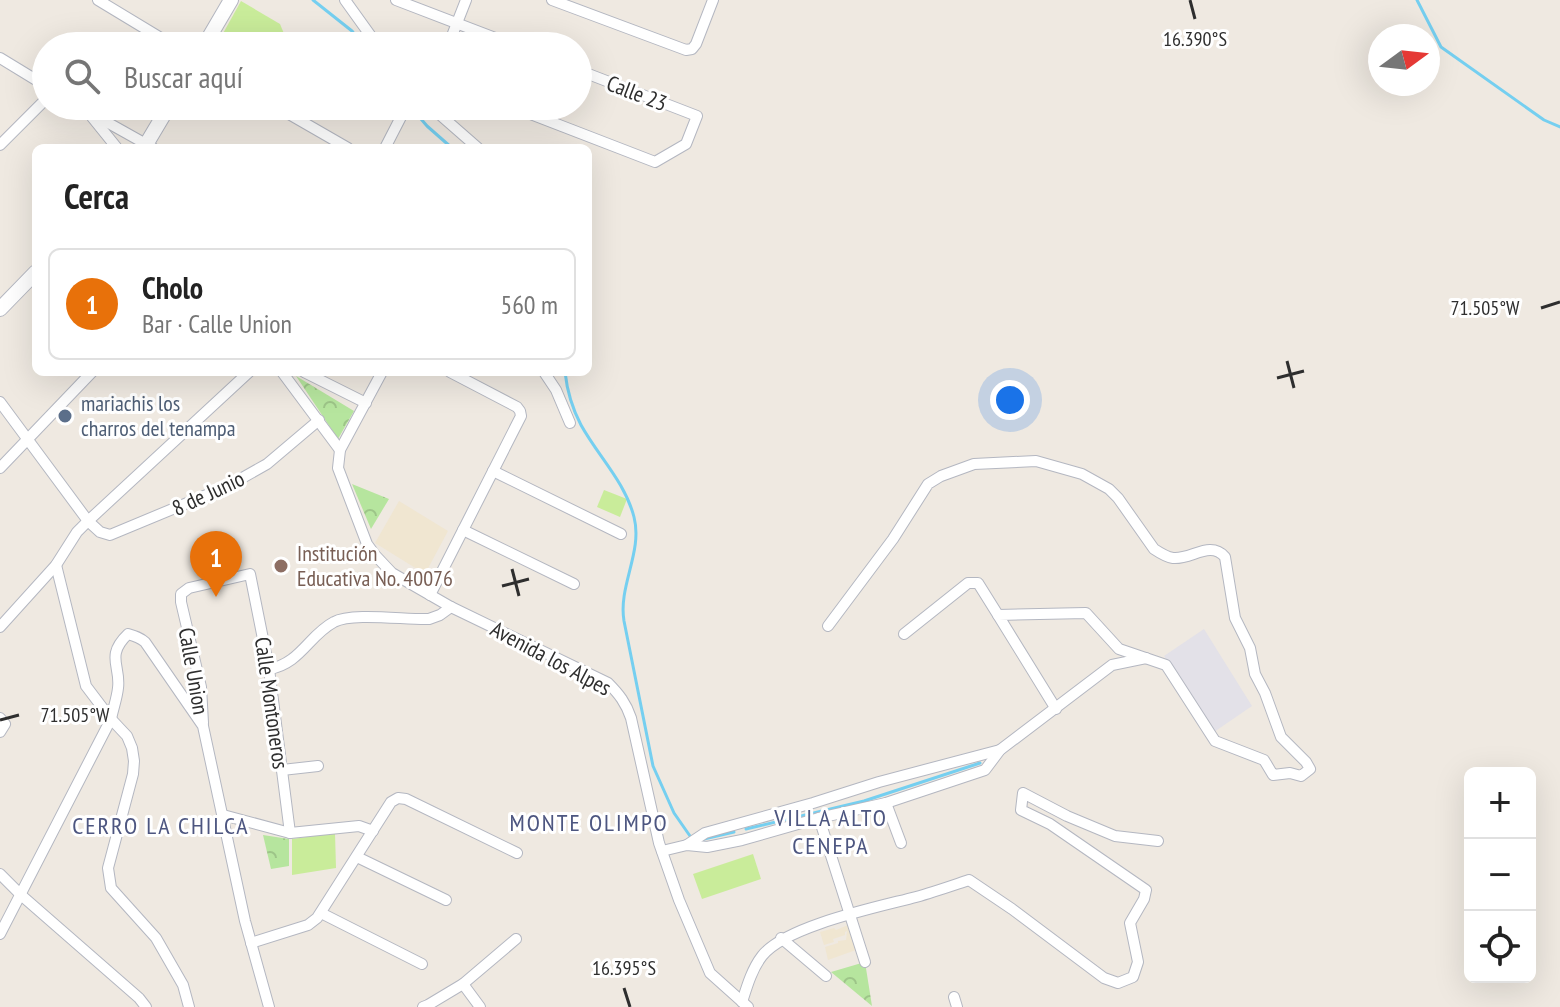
<!DOCTYPE html>
<html lang="es">
<head>
<meta charset="utf-8">
<style>
  :root { --surface:#fff; --page:#f6f6f6; --text:#222; --muted:#767676; --line:#e0e0e0; --accent:#db2777 }
  body { margin:0; font-family:"PT Sans Narrow",sans-serif; background:var(--page); color:var(--text) }
  .controls { position:absolute; right:24px; bottom:24px; display:grid; overflow:hidden; border-radius:12px; box-shadow:0 8px 32px #0002 }
  .controls button { width:72px; height:72px; display:grid; place-items:center; padding:0; border:0; border-bottom:2px solid var(--line); background:var(--surface); color:var(--text); font:40px sans-serif }
  .compass { position:absolute; left:1368px; top:24px; width:72px; height:72px; border-radius:50%; background:var(--surface); box-shadow:0 8px 32px #0002; rotate:75deg }
  .you { position:absolute; left:1010px; top:400px; width:28px; height:28px; margin:-20px; border:6px solid #fff; border-radius:50%; background:#1a73e8; box-shadow:0 0 0 12px #1a73e833 }
  .badge { display:grid; place-items:center; width:52px; height:52px; border-radius:50%; background:var(--accent); color:#fff; font-size:26px; font-weight:700 }
  .pin { position:absolute; translate:-50% -66px; filter:drop-shadow(0 2px 4px #0008) }
  .pin::after { content:''; position:absolute; top:42px; width:28px; height:24px; background:inherit; clip-path:polygon(0 0,100% 0,50% 100%) }
  .list { margin:0; padding:0; list-style:none }
  h2 { display:flex; justify-content:space-between; align-items:center; height:104px; margin:0; padding:0 32px; font-size:34px }
  h2 small { font-size:26px; font-weight:400; color:var(--muted) }
  .list li { display:grid; grid-template-columns:52px 1fr auto; gap:24px; align-items:center; box-sizing:border-box; height:112px; margin:0 16px 16px; padding:0 16px; border:2px solid var(--line); border-radius:12px }
  .list b { display:block; font-size:30px; white-space:nowrap }
  .list p { margin:0; font-size:26px; white-space:nowrap; color:var(--muted) }
  .list em { font-size:26px; font-style:normal; color:var(--muted) }
  .icon { flex:none; width:44px; height:44px; fill:none; stroke:currentColor; stroke-width:2; stroke-linecap:round; stroke-linejoin:round }
  .map { position:relative; flex:none; width:1560px; height:1007px; overflow:hidden }
  .search { position:absolute; background:var(--surface); box-shadow:0 8px 32px #0002; left:32px; top:32px; width:560px; height:88px; display:flex; align-items:center; gap:20px; box-sizing:border-box; padding:0 28px; border-radius:44px; color:var(--muted); font-size:30px }
  .panel { position:absolute; background:var(--surface); box-shadow:0 8px 32px #0002; left:32px; top:144px; width:560px; height:232px; border-radius:12px }
  .map>svg:first-child { display:block }
  .industrial { fill:#e3e1e8 }
  .education { fill:#f0e6d1 }
  .forest { fill:url(#forest-crowns) }
  .pitch { fill:#c9ec9a }
  .lines { fill:none; stroke-linecap:round; stroke-linejoin:round }
  .stream { stroke:#75cff0; stroke-width:3 }
  .street-casing { stroke:#b4b7c1; stroke-width:12 }
  .secondary-casing { stroke:#b4b7c1; stroke-width:16 }
  .street { stroke:#fff; stroke-width:10 }
  .secondary { stroke:#fff; stroke-width:14 }
  .ticks { fill:none; stroke:#2e2e2e; stroke-width:3 }
  .service-dot { fill:#5c6f8a; stroke:#fff; stroke-width:3 }
  .education-dot { fill:#8d6e63; stroke:#fff; stroke-width:3 }
  .labels { text-anchor:middle; stroke-width:6; stroke-linejoin:round; paint-order:stroke }
  .street-label { font-size:22px; fill:#2e2e2e; stroke:#fff }
  .service-label { font-size:22px; fill:#4e5e75; stroke:#fff; text-anchor:start }
  .education-label { font-size:22px; fill:#785e54; stroke:#fff; text-anchor:start }
  .neighbourhood-label { font-size:24px; letter-spacing:2px; fill:#4d5680; stroke:#fff }
  .ticks-label { font-size:20px; text-anchor:middle; fill:#2e2e2e; stroke:#fff; stroke-width:6; stroke-linejoin:round; paint-order:stroke }
</style>
</head>
<body>
<div class="map">
<svg width="1560" height="1007" viewBox="0 0 1560 1007">
  <defs>
    <pattern id="forest-crowns" width="20" height="18" patternUnits="userSpaceOnUse" patternTransform="scale(2)"><rect width="20" height="18" fill="#b6e59e"/><path d="M2 6a3 3 0 1 1 6 0M12 15a3 3 0 1 1 6 0" fill="none" stroke="#9dc588"/></pattern>
  </defs>
  <rect width="100%" height="100%" fill="#efe9e1"/>
  <path class="industrial" d="M1204,629L1252,706L1214,732L1164,656Z"/>
  <g class="education">
    <path d="M399,501L448,531L425,574L375,543Z"/>
    <path d="M848,925L856,950L828,960L825,947L838,943V941L846,940L847,931L845,932V935L833,939L834,942L824,945L820,932L834,928L836,930Z"/>
  </g>
  <g class="forest">
    <path d="M296,376L354,411L338,439Z"/>
    <path d="M352,484L389,499L371,529Z"/>
    <path d="M263,835L289,839V866L271,869Z"/>
    <path d="M865,962L872,1006L831,972Z"/>
  </g>
  <g class="pitch">
    <path d="M241,1L280,24L287,41L284,46H216Z"/>
    <path d="M604,490L627,499L620,517L597,507Z"/>
    <path d="M335,833L336,868L292,875V839Z"/>
    <path d="M753,854L761,879L702,899L693,874Z"/>
  </g>
  <g class="lines">
    <g class="stream">
      <path d="M313,0L352,31L363,46"/>
      <path d="M1417,0L1441,47L1544,120L1560,127"/>
      <path d="M410,106L427,126L452,148"/>
      <path d="M565,372C567,390 573,410 581,425C598,456 625,482 634,517C643,552 618,586 624,621L653,766L674,813L690,836"/>
      <path d="M746,829L864,801L980,763"/>
      <path d="M704,839L734,832"/>
    </g>
    <defs>
      <g id="street">
        <path d="M98,0L174,46"/>
        <path d="M345,0L378,46"/>
        <path d="M396,0L516,46"/>
        <path d="M552,0L686,50L692,49L696,44L713,0"/>
        <path d="M448,46L466,0"/>
        <path d="M0,58L46,86"/>
        <path d="M78,106L153,148"/>
        <path d="M275,106L348,148"/>
        <path d="M430,106L478,148"/>
        <path d="M510,106L655,162L686,144L697,116L578,70"/>
        <path d="M92,117L117,148"/>
        <path d="M0,145L46,99"/>
        <path d="M385,148L403,113"/>
        <path d="M282,372L340,450"/>
        <path d="M304,372L366,403"/>
        <path d="M382,372L340,450L338,468L367,544L375,555L392,573L451,607L608,683C619,694 626,703 631,718L659,843L679,900L710,973L748,1007"/>
        <path d="M544,372L556,390L570,423"/>
        <path d="M0,402L88,521L100,532L110,535L228,486L267,464L319,420"/>
        <path d="M0,468L92,372"/>
        <path d="M493,471L621,534"/>
        <path d="M463,530L574,584"/>
        <path d="M56,565L86,686L111,719L127,736L132,748L134,761L133,774L108,868L111,888L156,938L183,985L189,1007"/>
        <path d="M430,595L521,416L520,411L517,407L450,372"/>
        <path d="M828,626L893,539L928,484L941,476L974,464L1036,461L1082,474L1109,489L1118,498L1154,549C1160,553 1166,557 1173,558C1191,560 1210,540 1225,557L1235,618L1250,648L1255,674L1265,693L1281,737L1306,762L1310,769L1301,776L1290,773L1273,775L1264,760L1215,741L1166,665L1119,649L1086,613L998,615L1056,709"/>
        <path d="M0,627L56,565L77,532L88,521L249,372"/>
        <path d="M904,634L968,583H978L998,615"/>
        <path d="M269,669C300,664 309,635 334,622C352,612 406,620 429,619L440,615L451,607"/>
        <path d="M0,718L5,724L0,732"/>
        <path d="M203,723L201,687L181,602V594L189,588L250,574L269,669L290,833"/>
        <path d="M282,770L318,766"/>
        <path d="M886,803L901,843"/>
        <path d="M223,815L290,833L359,826L373,831"/>
        <path d="M819,818L865,962"/>
        <path d="M687,845L705,833L813,803L879,782L1000,750"/>
        <path d="M662,851L687,845L707,847L742,840L819,818L886,803L985,770L1000,750L1112,665L1146,658"/>
        <path d="M357,857L446,900"/>
        <path d="M0,874L21,895L139,998L146,1007"/>
        <path d="M321,913L422,964"/>
        <path d="M0,934L111,719C113,709 117,698 118,688C121,666 105,656 128,634C135,636 139,637 145,642L203,726L245,921L269,1007"/>
        <path d="M781,938L826,976"/>
        <path d="M251,943L308,925L317,918L391,802L398,798L406,799L517,853"/>
        <path d="M463,984L480,1007"/>
        <path d="M954,997L957,1007"/>
        <path d="M742,1002C747,986 752,969 762,956C785,926 878,907 916,897C934,892 951,886 969,880L1012,909L1104,978L1118,983L1133,977L1138,962L1130,923L1144,899L1146,890L1050,824L1021,810L1023,793L1067,816L1115,836L1158,841"/>
        <path d="M423,1007L428,1005L463,984L516,939"/>
      </g>
      <g id="secondary">
        <path d="M204,46L231,0"/>
        <path d="M144,148L169,106"/>
        <path d="M0,309L36,272"/>
      </g>
    </defs>
    <use href="#street" class="street-casing"/>
    <use href="#secondary" class="secondary-casing"/>
    <use href="#street" class="street"/>
    <use href="#secondary" class="secondary"/>
  </g>
  <path class="ticks" d="M1190,0L1195,19M1541,308L1560,302M1287,361L1294,388M1277,378L1304,371M512,569L519,596M502,586L529,579M0,720L19,715M624,988L630,1007"/>
  <circle class="service-dot" cx="65" cy="416" r="8"/>
  <circle class="education-dot" cx="281" cy="566" r="8"/>
  <g class="labels">
    <g class="street-label">
      <text transform="translate(637 93) rotate(21)" y="8">Calle 23</text>
      <text transform="translate(208 493) rotate(-25)" y="8">8 de Junio</text>
      <text transform="translate(551 658) rotate(28)" y="8">Avenida los Alpes</text>
      <text transform="translate(194 671) rotate(80)" y="8">Calle Union</text>
      <text transform="translate(272 703) rotate(82)" y="8">Calle Montoneros</text>
    </g>
    <g class="service-label">
      <text x="81" y="411">mariachis los<tspan x="81" dy="25">charros del tenampa</tspan></text>
    </g>
    <g class="education-label">
      <text x="297" y="561">Institución<tspan x="297" dy="25">Educativa No. 40076</tspan></text>
    </g>
    <g class="neighbourhood-label">
      <text x="831" y="826">VILLA ALTO<tspan x="831" dy="28">CENEPA</tspan></text>
      <text x="589" y="831">MONTE OLIMPO</text>
      <text x="161" y="834">CERRO LA CHILCA</text>
    </g>
  </g>
  <g class="ticks-label">
    <text x="1195" y="46">16.390°S</text>
    <text x="1485" y="315">71.505°W</text>
    <text x="75" y="722">71.505°W</text>
    <text x="624" y="975">16.395°S</text>
  </g>
</svg>
<div class="controls">
<button>+</button>
<button>−</button>
<button><svg class="icon" aria-label="locate" viewBox="0 0 24 24"><circle cx="12" cy="12" r="6"/><path d="M12 2v4M12 18v4M2 12h4M18 12h4"/></svg></button>
</div>
<svg class="compass" viewBox="-18 -18 36 36"><path d="M0-13l5 13h-10z" fill="#e53935"/><path d="M0 13l5-13h-10z" fill="#767676"/></svg>
<div class="you"></div>
<div class="pin badge" style="left:216px;top:597px;background:#e8710a">1</div>
<div class="search"><svg class="icon" aria-label="search" viewBox="0 0 24 24"><circle cx="10" cy="10" r="6"/><path d="M15 15l6 6"/></svg>Buscar aquí</div>
<section class="panel">
<h2>Cerca<small></small></h2>
<ul class="list">
<li><span class="badge" style="background:#e8710a">1</span><div><b>Cholo</b><p>Bar · Calle Union</p></div><em>560 m</em></li>
</ul>
</section>
</div>
</body>
</html>
